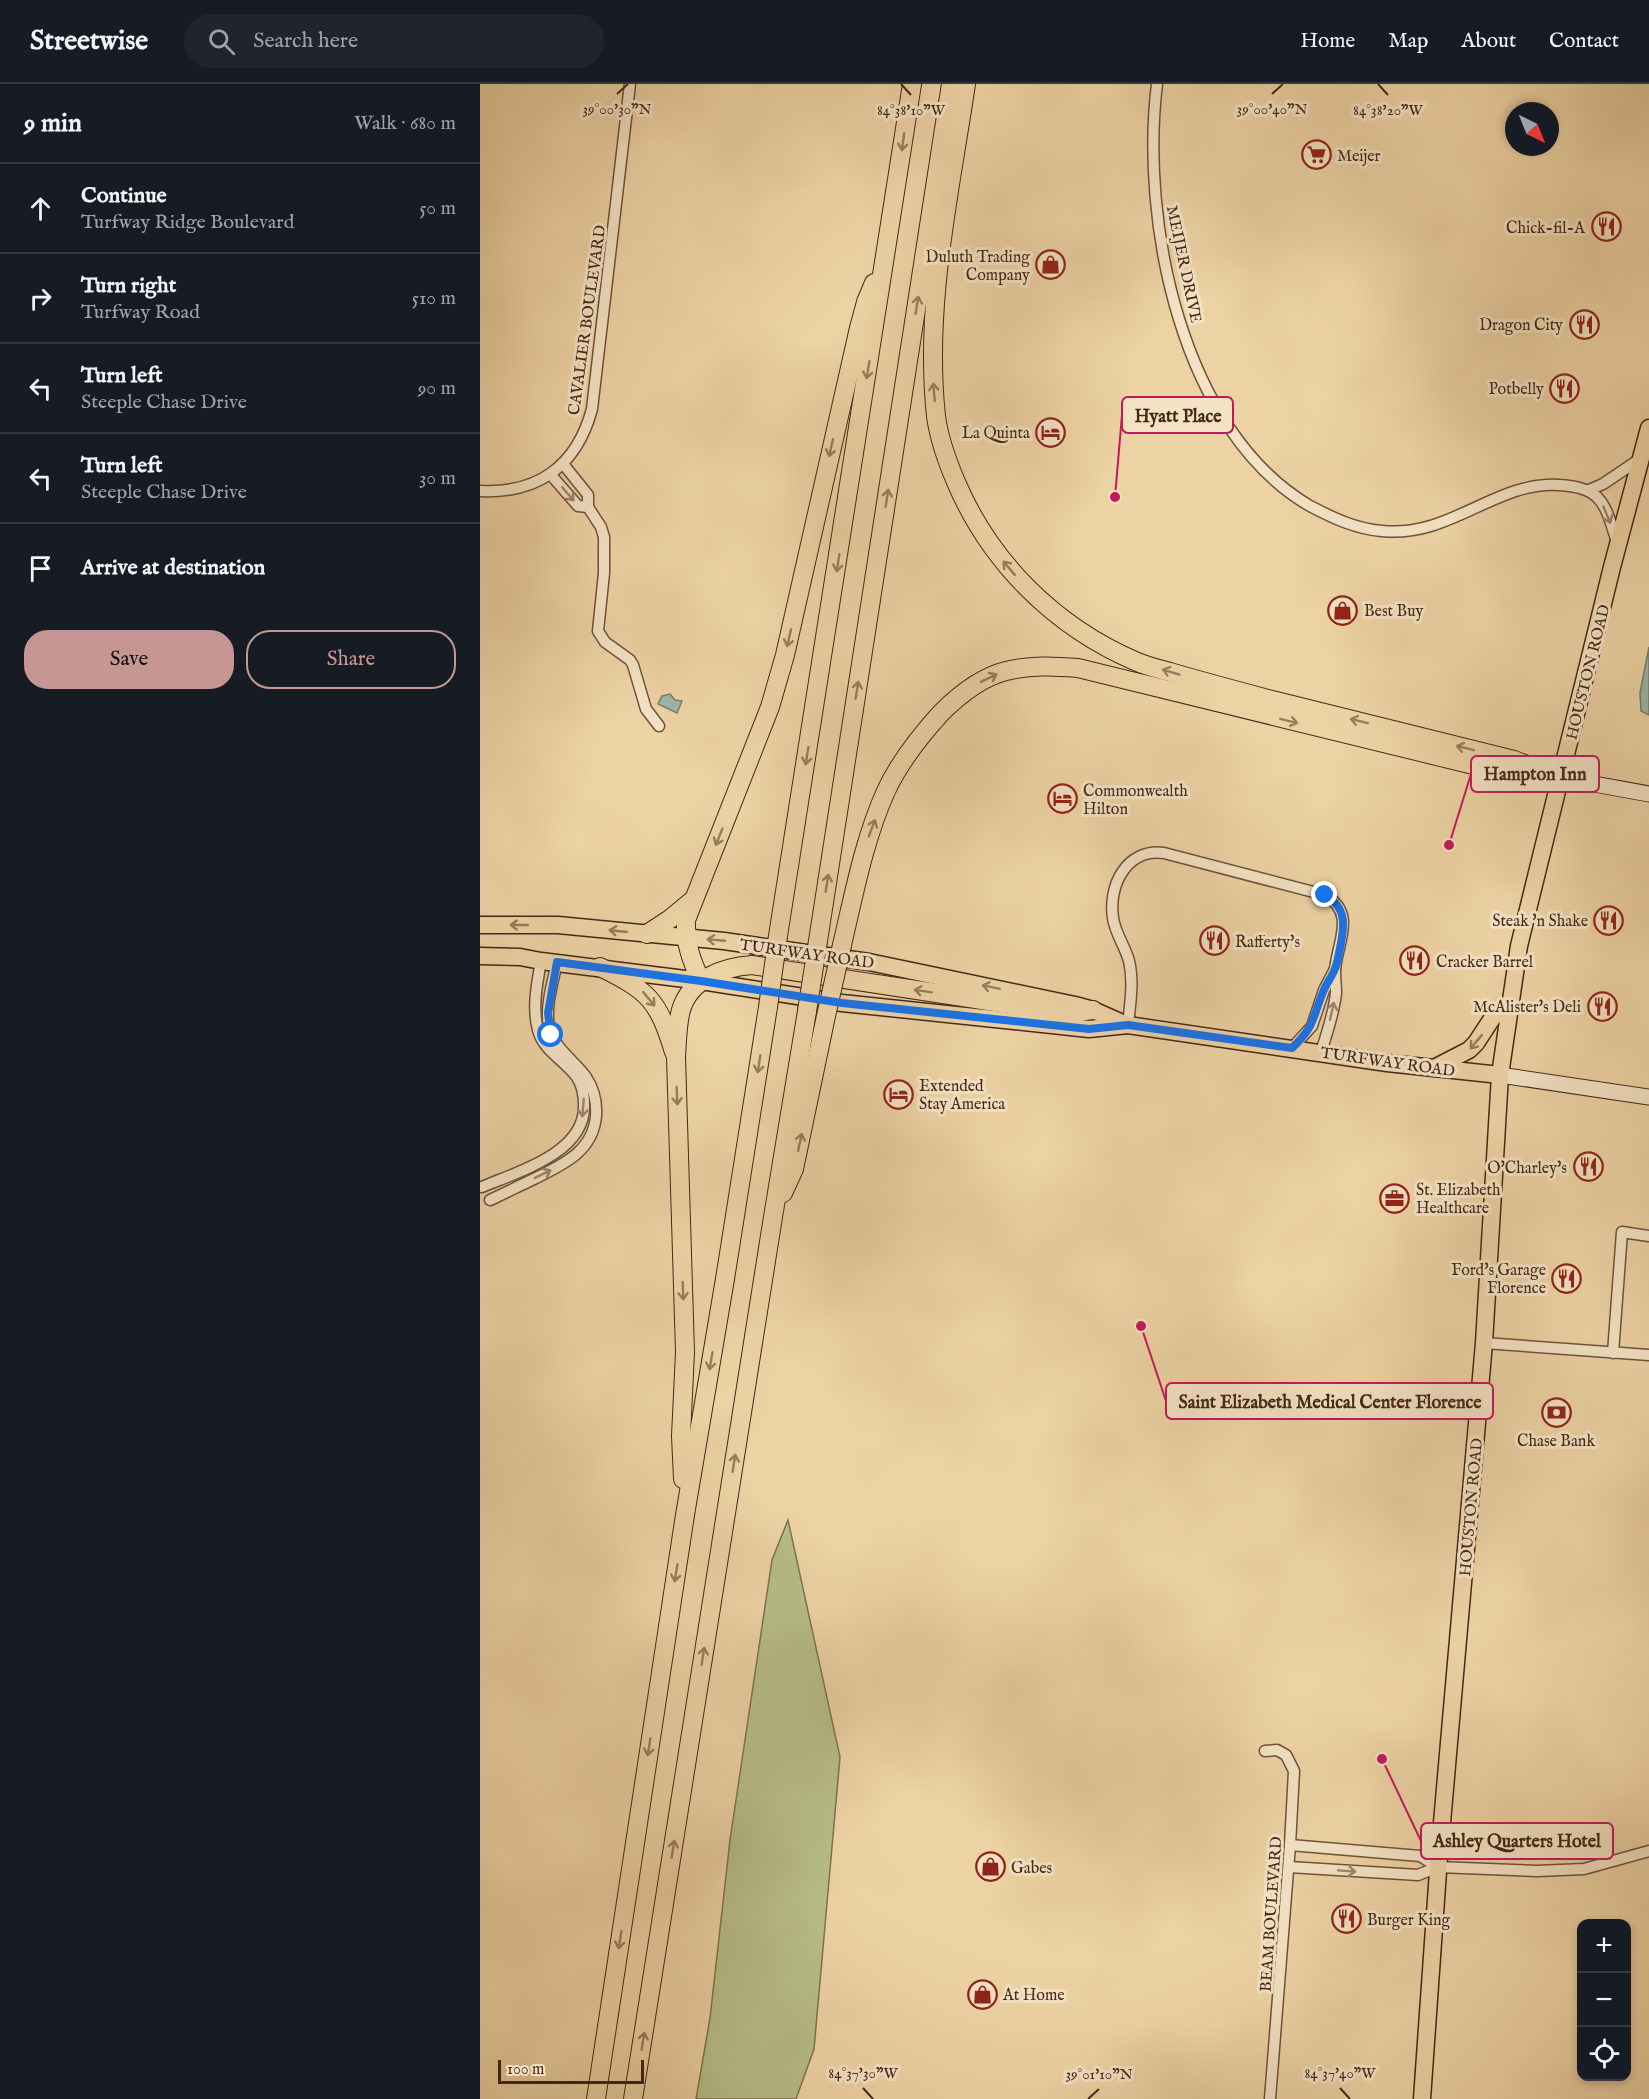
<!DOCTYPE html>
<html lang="en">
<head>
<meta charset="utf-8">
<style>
  :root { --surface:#171b24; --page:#20242c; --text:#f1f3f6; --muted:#9ea1a6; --line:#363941; --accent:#c59692 }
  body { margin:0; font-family:"IM FELL English",serif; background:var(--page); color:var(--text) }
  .controls { position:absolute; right:18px; bottom:18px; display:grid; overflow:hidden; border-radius:12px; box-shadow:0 3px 9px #0003 }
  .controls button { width:54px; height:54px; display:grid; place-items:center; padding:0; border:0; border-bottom:2px solid var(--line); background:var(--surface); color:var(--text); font:30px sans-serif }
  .compass { position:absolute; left:1025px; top:18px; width:54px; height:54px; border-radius:50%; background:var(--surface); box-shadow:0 3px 9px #0003; rotate:137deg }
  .scale { position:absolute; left:18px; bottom:15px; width:146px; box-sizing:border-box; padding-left:6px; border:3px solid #452717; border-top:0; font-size:16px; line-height:21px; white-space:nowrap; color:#452717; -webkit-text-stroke:4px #f3e2c4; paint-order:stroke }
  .stop { position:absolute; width:18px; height:18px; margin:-14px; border:4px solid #1a73e8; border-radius:50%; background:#fff }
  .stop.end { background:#1a73e8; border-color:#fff; box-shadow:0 2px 6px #0008 }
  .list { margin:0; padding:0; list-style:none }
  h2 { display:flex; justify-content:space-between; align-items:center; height:78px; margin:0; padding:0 24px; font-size:26px }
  h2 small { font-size:20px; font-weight:400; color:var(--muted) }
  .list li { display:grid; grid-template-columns:39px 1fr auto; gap:18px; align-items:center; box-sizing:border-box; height:90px; padding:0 24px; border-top:2px solid var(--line) }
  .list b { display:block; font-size:22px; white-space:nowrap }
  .list p { margin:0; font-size:20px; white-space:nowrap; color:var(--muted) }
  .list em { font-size:20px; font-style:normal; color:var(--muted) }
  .actions { display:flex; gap:12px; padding:18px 24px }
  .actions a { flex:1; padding:14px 0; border:2px solid var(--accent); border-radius:24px; text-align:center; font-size:21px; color:var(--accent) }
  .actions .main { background:var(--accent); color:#111 }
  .icon { flex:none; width:33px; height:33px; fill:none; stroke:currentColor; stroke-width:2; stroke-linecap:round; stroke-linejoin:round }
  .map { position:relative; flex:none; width:1169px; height:2015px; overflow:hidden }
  header { display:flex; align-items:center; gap:36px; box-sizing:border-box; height:84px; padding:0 30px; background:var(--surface); border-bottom:2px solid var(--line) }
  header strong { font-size:28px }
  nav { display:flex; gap:33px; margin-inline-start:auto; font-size:21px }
  .search { width:420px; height:54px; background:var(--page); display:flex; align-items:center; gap:15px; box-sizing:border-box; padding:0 21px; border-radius:33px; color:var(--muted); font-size:22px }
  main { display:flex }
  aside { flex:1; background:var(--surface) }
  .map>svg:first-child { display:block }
  .green { fill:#b7bd87; stroke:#7e724f; stroke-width:1.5 }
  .water { fill:#9ab6ac; stroke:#787d70; stroke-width:1.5 }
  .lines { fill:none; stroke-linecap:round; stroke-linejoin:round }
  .minor-casing { stroke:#6f523a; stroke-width:13 }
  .secondary-casing { stroke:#452717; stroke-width:17 }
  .primary-casing { stroke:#452717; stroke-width:19 }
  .motorway-casing { stroke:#452717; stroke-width:20 }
  .minor { stroke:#f3e2c4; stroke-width:10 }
  .secondary { stroke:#f3e2c4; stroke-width:15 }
  .primary { stroke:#edd2a4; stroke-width:16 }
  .motorway { stroke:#edd2a4; stroke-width:18 }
  .motorway-bridge-casing { stroke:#452717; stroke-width:20; stroke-linecap:butt }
  .motorway-bridge { stroke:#edd2a4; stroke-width:18 }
  .oneway { stroke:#997c5e }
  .oneway2 { stroke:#9c846e }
  .route { stroke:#1a73e8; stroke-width:8 }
  .ticks { fill:none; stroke:#452717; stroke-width:2 }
  .labels { text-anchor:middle; stroke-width:6; stroke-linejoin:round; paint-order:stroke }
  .poi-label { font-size:16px; fill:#452717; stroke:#f3e2c4; text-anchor:start }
  .street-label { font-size:16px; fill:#452717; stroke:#f3e2c4 }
  .ticks-label { font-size:15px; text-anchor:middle; fill:#452717; stroke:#f3e2c4; stroke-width:6; stroke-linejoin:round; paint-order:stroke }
  .leader { fill:none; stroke:#c2185b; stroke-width:2 }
  .callout-dot { fill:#c2185b; stroke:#f3e2c4; stroke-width:2 }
  .callout { fill:#f3e2c4; stroke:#c2185b; stroke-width:2 }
  .callout-label { font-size:18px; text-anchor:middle; font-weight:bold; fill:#452717 }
</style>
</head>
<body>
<header>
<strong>Streetwise</strong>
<div class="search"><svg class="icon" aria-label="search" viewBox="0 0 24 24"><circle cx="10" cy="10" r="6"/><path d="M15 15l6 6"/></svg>Search here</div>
<nav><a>Home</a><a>Map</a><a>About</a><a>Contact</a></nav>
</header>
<main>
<aside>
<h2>9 min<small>Walk · 680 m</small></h2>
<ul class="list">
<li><svg class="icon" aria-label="ahead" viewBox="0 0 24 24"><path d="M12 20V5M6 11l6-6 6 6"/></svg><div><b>Continue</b><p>Turfway Ridge Boulevard</p></div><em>50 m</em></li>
<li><svg class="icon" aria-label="right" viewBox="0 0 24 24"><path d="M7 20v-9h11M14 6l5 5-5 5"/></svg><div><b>Turn right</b><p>Turfway Road</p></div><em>510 m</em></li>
<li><svg class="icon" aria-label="left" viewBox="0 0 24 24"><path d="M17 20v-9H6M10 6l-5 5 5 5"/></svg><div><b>Turn left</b><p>Steeple Chase Drive</p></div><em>90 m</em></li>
<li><svg class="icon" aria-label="left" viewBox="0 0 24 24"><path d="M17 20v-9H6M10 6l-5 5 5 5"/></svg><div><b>Turn left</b><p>Steeple Chase Drive</p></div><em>30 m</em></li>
<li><svg class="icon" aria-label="arrive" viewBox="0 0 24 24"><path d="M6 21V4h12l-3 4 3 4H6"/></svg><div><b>Arrive at destination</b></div></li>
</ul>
<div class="actions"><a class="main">Save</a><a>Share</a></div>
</aside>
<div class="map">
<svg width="1169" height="2015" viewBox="0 0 1169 2015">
  <rect width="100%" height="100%" fill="#edd2a4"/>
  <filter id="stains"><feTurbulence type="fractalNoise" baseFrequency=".00333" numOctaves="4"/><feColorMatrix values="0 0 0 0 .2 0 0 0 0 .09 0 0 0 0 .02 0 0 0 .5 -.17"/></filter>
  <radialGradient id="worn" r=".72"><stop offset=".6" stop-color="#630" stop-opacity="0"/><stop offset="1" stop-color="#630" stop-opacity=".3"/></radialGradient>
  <path class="green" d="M308,1436L360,1673L334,1965L316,2015H216L230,1934L250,1756L292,1476Z"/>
  <g class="water">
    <path d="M1169,563V631L1161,627L1160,609Z"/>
    <path d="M190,610L195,616L202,617L197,629L178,620L182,612Z"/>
  </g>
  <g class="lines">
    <defs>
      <g id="minor">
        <path d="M677,0C660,137 701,347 830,422C853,434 876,445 902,447C971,454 1015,397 1079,401C1123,403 1125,421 1137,458"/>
        <path d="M84,381L108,411V423L121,443L124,453V489L118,547L125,558L150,576L153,581L166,625L179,642"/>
        <path d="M71,391L98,422L108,423"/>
        <path d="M1109,406L1123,400L1160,375"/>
        <path d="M0,407C59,410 97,381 112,325L150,0"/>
        <path d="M648,941C650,920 654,898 649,877C645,862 635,849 633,834C628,801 647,764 684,769L845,811C877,829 857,859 855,886C855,894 856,902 856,909C854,929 847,949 841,968"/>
        <path d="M812,964L832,942L844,906L855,885"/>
        <path d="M2,1103C37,1088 105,1069 104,1022C104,1011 103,1001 96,992C84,976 63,966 58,946C52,923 57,900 61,877"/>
        <path d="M10,1116C25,1109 41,1101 56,1094C84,1080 113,1067 116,1032C117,1018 114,1005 106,993C94,976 73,964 69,942C65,922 73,898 77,878"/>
        <path d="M1004,1259L1169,1271"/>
        <path d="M1133,1269L1142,1148L1169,1152"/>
        <path d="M785,1667L797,1666L806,1671L814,1687L810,1761L790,2015"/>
        <path d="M810,1761L940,1772L958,1783"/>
        <path d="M809,1783L938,1791L958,1783L1057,1787L1104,1785L1169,1767"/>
      </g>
      <g id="secondary">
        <path d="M1081,694L1169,710"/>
        <path d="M1020,991L1169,1013"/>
      </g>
      <g id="primary">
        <path d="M0,841H78L244,857L389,878L595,921L613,926L647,941"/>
        <path d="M0,872L40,873L61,877L221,897L362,919L609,945L648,941L907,979L1020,991"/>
        <path d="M954,984L989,966L996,959L1013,933L1029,921"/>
        <path d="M942,2015L959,1773L1004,1259L1020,991L1039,862L1132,483L1169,344"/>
      </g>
      <g id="motorway">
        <path d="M486,0C470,109 444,221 456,332C459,355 467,377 476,398C510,478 574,542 655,577C666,582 678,585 690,588C724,598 758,607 792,616C873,636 954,656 1034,676L1081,694"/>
        <path d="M167,850L190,835L213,816"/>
        <path d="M298,852L432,0"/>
        <path d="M338,857L471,0"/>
        <path d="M362,861C374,810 384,756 406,707C419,679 440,652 461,629C478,612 502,593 526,587C550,581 574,582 598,584L1030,690L1061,692"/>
        <path d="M120,883C169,907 178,916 194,968"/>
        <path d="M221,897C211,876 205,859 206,836L290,623L305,571L379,244L386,218L394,199"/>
        <path d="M303,1109L314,1085L346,932"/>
        <path d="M203,1395L201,1352L205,1268L196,973C197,958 197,941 201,926C210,895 243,883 272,881L522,919L597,928L613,926"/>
        <path d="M116,2015L205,1431L245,1195L288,923"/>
        <path d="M153,2015L293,1133L327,927"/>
      </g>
    </defs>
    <use href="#minor" class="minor-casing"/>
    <use href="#secondary" class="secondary-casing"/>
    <use href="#primary" class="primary-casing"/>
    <use href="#motorway" class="motorway-casing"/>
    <use href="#minor" class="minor"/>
    <use href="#secondary" class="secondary"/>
    <use href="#primary" class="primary"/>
    <use href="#motorway" class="motorway"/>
    <defs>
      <g id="motorway-bridge">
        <path d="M288,923L298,852"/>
        <path d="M327,927L338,857"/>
        <path d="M346,932L362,861"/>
      </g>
    </defs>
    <use href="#motorway-bridge" class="motorway-bridge-casing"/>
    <use href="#motorway-bridge" class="motorway-bridge"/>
  </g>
  <defs><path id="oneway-shaft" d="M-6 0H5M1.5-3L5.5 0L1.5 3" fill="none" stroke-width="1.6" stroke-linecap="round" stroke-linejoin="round" transform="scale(1.5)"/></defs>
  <g class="oneway">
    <use href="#oneway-shaft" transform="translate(423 58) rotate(98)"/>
    <use href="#oneway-shaft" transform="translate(437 221) rotate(-81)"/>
    <use href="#oneway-shaft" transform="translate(388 286) rotate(99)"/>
    <use href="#oneway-shaft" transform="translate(454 308) rotate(-95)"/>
    <use href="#oneway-shaft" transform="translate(351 364) rotate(103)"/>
    <use href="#oneway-shaft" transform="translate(407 414) rotate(-81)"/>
    <use href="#oneway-shaft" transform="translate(358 479) rotate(99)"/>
    <use href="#oneway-shaft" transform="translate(529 484) rotate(-130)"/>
    <use href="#oneway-shaft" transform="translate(309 554) rotate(103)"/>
    <use href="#oneway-shaft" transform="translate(691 588) rotate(-163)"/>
    <use href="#oneway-shaft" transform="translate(509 594) rotate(-26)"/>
    <use href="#oneway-shaft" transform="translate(377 606) rotate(-81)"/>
    <use href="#oneway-shaft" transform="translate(809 637) rotate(14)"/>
    <use href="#oneway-shaft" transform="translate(879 637) rotate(-166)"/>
    <use href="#oneway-shaft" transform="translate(985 664) rotate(-166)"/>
    <use href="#oneway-shaft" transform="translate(327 672) rotate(99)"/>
    <use href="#oneway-shaft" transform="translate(392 744) rotate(-69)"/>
    <use href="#oneway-shaft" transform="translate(239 753) rotate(112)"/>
    <use href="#oneway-shaft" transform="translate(347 799) rotate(-81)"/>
    <use href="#oneway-shaft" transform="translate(39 841) rotate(180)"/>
    <use href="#oneway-shaft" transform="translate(138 847) rotate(-174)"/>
    <use href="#oneway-shaft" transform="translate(236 856) rotate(-175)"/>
    <use href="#oneway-shaft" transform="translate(511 903) rotate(-168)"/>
    <use href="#oneway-shaft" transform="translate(443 907) rotate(-171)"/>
    <use href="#oneway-shaft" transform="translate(169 915) rotate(50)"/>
    <use href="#oneway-shaft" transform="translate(996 958) rotate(130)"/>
    <use href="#oneway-shaft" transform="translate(279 980) rotate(99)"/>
    <use href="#oneway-shaft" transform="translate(197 1012) rotate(88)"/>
    <use href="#oneway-shaft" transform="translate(320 1058) rotate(-78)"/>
    <use href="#oneway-shaft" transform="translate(203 1207) rotate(88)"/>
    <use href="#oneway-shaft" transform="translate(231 1277) rotate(100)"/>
    <use href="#oneway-shaft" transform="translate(254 1379) rotate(-81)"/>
    <use href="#oneway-shaft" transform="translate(196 1489) rotate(99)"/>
    <use href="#oneway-shaft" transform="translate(223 1572) rotate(-81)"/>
    <use href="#oneway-shaft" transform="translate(169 1663) rotate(99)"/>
    <use href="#oneway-shaft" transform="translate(193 1765) rotate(-81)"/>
    <use href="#oneway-shaft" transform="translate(140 1856) rotate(99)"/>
    <use href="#oneway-shaft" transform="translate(163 1957) rotate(-81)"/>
  </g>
  <g class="oneway2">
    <use href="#oneway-shaft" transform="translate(88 410) rotate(49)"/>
    <use href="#oneway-shaft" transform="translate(1127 431) rotate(67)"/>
    <use href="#oneway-shaft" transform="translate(852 927) rotate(-77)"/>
    <use href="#oneway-shaft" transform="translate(103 1024) rotate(95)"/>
    <use href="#oneway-shaft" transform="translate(63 1090) rotate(-26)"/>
    <use href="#oneway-shaft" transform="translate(867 1787) rotate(4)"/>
  </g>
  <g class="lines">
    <path class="route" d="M71,951L68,929L77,878L221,897L362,919L609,945L648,941L812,964C835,942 832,935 843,908C846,900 851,894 854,887C857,881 858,875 859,869C864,846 869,824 845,811"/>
  </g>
  <path class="ticks" d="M421,0L431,11M898,0L908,11M137,10L148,0M792,10L803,0M383,2004L393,2015M860,2004L870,2015M608,2015L619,2005"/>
  <defs>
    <symbol id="supermarket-ring" viewBox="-11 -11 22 22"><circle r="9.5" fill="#f3e2c4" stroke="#8f2418" stroke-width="1.5"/><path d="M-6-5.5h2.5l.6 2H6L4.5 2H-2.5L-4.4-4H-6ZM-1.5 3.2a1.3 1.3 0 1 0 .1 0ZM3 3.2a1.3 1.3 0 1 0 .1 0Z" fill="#8f2418"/></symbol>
    <symbol id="restaurant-ring" viewBox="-11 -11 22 22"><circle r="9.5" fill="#f3e2c4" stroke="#8f2418" stroke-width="1.5"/><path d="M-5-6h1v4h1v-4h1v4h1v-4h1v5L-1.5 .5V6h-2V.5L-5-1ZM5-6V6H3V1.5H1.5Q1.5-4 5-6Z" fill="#8f2418"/></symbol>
    <symbol id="shop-ring" viewBox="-11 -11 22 22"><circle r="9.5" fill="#f3e2c4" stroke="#8f2418" stroke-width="1.5"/><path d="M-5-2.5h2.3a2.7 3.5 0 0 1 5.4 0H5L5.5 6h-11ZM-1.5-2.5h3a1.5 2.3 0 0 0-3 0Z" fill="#8f2418"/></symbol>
    <symbol id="hotel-ring" viewBox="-11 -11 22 22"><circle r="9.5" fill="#f3e2c4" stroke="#8f2418" stroke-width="1.5"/><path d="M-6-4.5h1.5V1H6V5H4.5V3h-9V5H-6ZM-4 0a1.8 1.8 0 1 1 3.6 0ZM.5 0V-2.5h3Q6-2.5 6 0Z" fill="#8f2418"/></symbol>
    <symbol id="office-ring" viewBox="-11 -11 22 22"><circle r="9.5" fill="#f3e2c4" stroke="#8f2418" stroke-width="1.5"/><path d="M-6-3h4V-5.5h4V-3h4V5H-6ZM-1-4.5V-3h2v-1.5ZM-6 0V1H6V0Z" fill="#8f2418"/></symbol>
    <symbol id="bank-ring" viewBox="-11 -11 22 22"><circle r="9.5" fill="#f3e2c4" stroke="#8f2418" stroke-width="1.5"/><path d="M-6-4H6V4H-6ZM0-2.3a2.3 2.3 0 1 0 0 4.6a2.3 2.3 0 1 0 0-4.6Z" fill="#8f2418"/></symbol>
  </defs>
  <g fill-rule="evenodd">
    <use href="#supermarket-ring" x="820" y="54" width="33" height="33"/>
    <use href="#restaurant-ring" x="1110" y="126" width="33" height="33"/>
    <use href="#shop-ring" x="554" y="164" width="33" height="33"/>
    <use href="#restaurant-ring" x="1088" y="224" width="33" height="33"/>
    <use href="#restaurant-ring" x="1068" y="288" width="33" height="33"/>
    <use href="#hotel-ring" x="554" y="332" width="33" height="33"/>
    <use href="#shop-ring" x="846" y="510" width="33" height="33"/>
    <use href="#hotel-ring" x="566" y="698" width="33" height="33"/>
    <use href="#restaurant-ring" x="1112" y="820" width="33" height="33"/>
    <use href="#restaurant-ring" x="718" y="840" width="33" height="33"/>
    <use href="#restaurant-ring" x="918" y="860" width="33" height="33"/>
    <use href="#restaurant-ring" x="1106" y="906" width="33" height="33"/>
    <use href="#hotel-ring" x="402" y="994" width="33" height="33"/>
    <use href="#restaurant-ring" x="1092" y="1066" width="33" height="33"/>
    <use href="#office-ring" x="898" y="1098" width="33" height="33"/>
    <use href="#restaurant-ring" x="1070" y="1178" width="33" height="33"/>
    <use href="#bank-ring" x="1060" y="1312" width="33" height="33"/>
    <use href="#shop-ring" x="494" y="1766" width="33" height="33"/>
    <use href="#restaurant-ring" x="850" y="1818" width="33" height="33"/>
    <use href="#shop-ring" x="486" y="1894" width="33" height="33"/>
  </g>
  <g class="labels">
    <g class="poi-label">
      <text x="857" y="77">Meijer</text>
      <text x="1105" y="149" text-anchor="end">Chick-fil-A</text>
      <text x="550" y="178" text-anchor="end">Duluth Trading<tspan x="550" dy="18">Company</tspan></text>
      <text x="1083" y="246" text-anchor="end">Dragon City</text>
      <text x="1064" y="310" text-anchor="end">Potbelly</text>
      <text x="550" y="354" text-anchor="end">La Quinta</text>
      <text x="884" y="532">Best Buy</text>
      <text x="603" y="712">Commonwealth<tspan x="603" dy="18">Hilton</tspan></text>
      <text x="1108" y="842" text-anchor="end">Steak 'n Shake</text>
      <text x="755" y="863">Rafferty's</text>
      <text x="956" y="883">Cracker Barrel</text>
      <text x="1101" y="928" text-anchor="end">McAlister's Deli</text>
      <text x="439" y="1007">Extended<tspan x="439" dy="18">Stay America</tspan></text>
      <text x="1087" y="1089" text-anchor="end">O'Charley's</text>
      <text x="936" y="1111">St. Elizabeth<tspan x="936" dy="18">Healthcare</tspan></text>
      <text x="1066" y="1191" text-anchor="end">Ford's Garage<tspan x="1066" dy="18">Florence</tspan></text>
      <text x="1076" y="1362" text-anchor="middle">Chase Bank</text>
      <text x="531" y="1789">Gabes</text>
      <text x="887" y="1841">Burger King</text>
      <text x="523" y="1916">At Home</text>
    </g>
    <g class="street-label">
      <text transform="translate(705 180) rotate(78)" y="6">MEIJER DRIVE</text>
      <text transform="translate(106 236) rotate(-82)" y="6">CAVALIER BOULEVARD</text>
      <text transform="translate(1107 588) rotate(-76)" y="6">HOUSTON ROAD</text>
      <text transform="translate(327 869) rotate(8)" y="6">TURFWAY ROAD</text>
      <text transform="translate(908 977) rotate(8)" y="6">TURFWAY ROAD</text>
      <text transform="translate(990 1423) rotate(-85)" y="6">HOUSTON ROAD</text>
      <text transform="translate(790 1830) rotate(-86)" y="6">BEAM BOULEVARD</text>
    </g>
  </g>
  <g class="ticks-label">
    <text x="137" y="30">39°00'30"N</text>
    <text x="792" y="30">39°00'40"N</text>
    <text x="431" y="31">84°38'10"W</text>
    <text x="908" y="31">84°38'20"W</text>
    <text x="383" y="1994">84°37'30"W</text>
    <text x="860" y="1994">84°37'40"W</text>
    <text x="619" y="1995">39°01'10"N</text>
  </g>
  <path class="leader" d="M635 413L642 331M969 761L991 690M661 1242L686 1317M902 1675L941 1757"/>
  <g class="callout-dot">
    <circle cx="635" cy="413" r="6"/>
    <circle cx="969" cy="761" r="6"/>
    <circle cx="661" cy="1242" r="6"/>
    <circle cx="902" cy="1675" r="6"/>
  </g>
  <g class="callout">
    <rect x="642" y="313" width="111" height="36" rx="6"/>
    <rect x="991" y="672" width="128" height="36" rx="6"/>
    <rect x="686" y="1299" width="327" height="36" rx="6"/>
    <rect x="941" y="1739" width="192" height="36" rx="6"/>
  </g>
  <g class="callout-label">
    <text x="698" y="338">Hyatt Place</text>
    <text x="1055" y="696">Hampton Inn</text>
    <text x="850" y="1324">Saint Elizabeth Medical Center Florence</text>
    <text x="1037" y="1763">Ashley Quarters Hotel</text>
  </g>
  <rect width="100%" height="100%" filter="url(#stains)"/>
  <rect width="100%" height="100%" fill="url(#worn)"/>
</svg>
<div class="controls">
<button>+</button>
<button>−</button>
<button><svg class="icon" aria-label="locate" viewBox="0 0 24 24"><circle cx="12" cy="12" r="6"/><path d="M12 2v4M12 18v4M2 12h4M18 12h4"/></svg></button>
</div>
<svg class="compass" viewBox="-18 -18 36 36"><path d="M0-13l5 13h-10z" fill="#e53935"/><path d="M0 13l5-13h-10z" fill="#9ea1a6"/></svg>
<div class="scale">100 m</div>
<div class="stop" style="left:71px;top:951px"></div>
<div class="stop end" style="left:845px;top:811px"></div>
</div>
</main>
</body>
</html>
